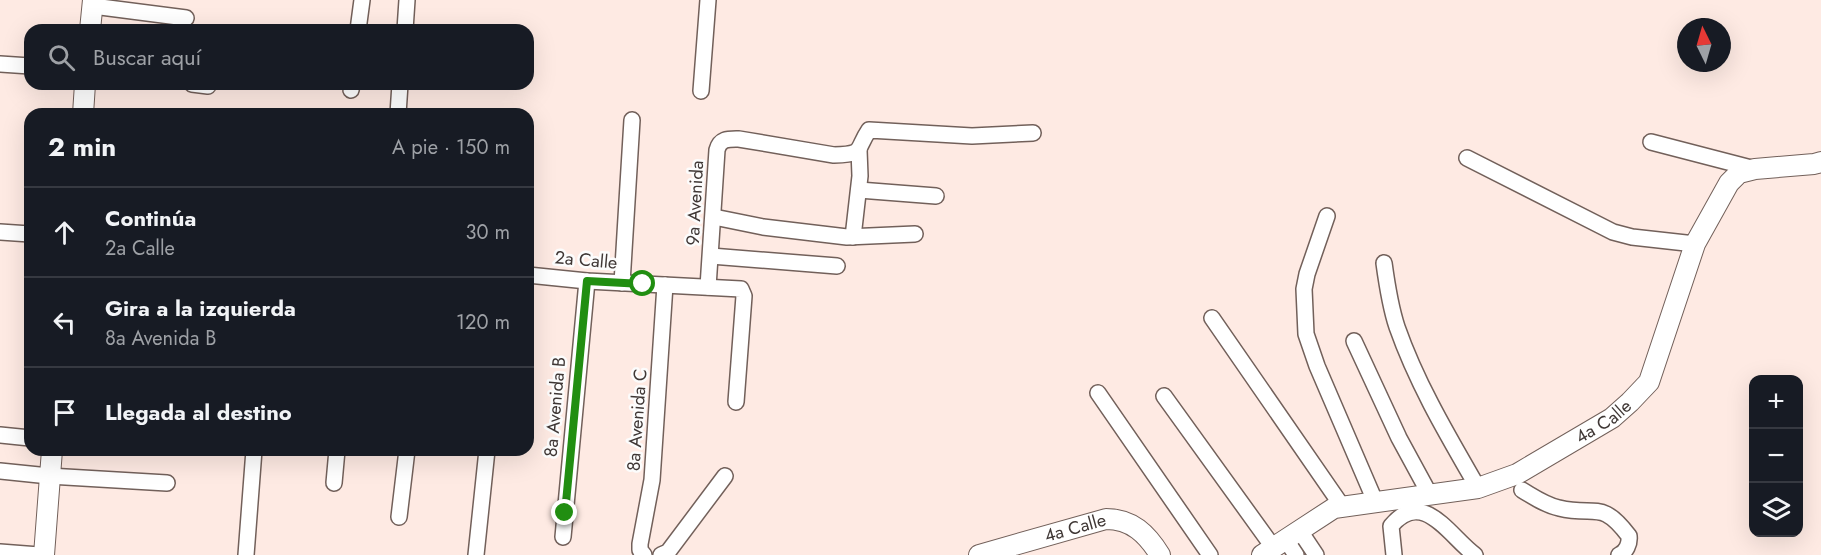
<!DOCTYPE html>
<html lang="es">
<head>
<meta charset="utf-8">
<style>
  :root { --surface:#171b24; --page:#20242c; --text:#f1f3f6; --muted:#9ea1a6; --line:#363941 }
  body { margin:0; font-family:Jost,sans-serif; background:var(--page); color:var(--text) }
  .controls { position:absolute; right:18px; bottom:18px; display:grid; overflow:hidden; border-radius:12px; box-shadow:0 6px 24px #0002 }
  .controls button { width:54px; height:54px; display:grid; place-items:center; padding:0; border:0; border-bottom:2px solid var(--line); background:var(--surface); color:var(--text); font:30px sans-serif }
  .compass { position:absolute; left:1677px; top:18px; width:54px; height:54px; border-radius:50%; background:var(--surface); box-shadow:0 6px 24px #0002; rotate:355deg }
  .stop { position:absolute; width:18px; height:18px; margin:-14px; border:4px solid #218e11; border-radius:50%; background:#fff }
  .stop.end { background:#218e11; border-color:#fff; box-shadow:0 2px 6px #0008 }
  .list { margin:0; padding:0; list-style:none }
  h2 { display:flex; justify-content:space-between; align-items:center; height:78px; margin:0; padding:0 24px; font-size:26px }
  h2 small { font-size:20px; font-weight:400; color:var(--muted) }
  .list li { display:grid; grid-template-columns:39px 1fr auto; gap:18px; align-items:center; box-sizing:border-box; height:90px; padding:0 24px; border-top:2px solid var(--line) }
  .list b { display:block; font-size:22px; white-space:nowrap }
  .list p { margin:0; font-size:20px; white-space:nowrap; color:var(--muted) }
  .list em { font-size:20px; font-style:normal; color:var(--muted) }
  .icon { flex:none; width:33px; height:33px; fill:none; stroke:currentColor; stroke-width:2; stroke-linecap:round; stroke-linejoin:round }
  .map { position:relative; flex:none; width:1821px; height:555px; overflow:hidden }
  .search { position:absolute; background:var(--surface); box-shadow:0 6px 24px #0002; left:24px; top:24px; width:510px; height:66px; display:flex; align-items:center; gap:15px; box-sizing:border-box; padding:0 21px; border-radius:18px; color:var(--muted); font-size:22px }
  .panel { position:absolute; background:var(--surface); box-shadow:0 6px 24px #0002; left:24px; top:108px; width:510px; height:348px; border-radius:18px }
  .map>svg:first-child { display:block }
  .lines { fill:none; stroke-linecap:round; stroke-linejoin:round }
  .minor-casing { stroke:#72605a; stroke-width:18 }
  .tertiary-casing { stroke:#72605a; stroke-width:22 }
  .minor { stroke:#fff; stroke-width:15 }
  .tertiary { stroke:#fff; stroke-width:20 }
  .route { stroke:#218e11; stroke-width:8 }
  .labels { text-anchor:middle; stroke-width:5; stroke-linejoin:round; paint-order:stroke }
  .street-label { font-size:18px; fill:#3f3735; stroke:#fcfcfc }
</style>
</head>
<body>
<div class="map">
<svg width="1821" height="555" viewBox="0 0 1821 555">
  <rect width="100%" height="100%" fill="#feeae3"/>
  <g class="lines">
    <defs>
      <g id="minor">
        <path d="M93,6L186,18"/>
        <path d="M358,30L362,0"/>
        <path d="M405,30L407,0"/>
        <path d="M0,64L30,66"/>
        <path d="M192,84L208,86"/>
        <path d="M351,90L352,84"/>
        <path d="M701,91L708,0"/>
        <path d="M398,114L400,84"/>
        <path d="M1651,142L1755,169"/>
        <path d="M1467,158L1613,232L1632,237L1695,244"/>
        <path d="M859,190L936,196"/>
        <path d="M1327,216L1307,274L1304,289L1306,334L1317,366L1375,501"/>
        <path d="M714,217L763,227L847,237L915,234"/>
        <path d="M0,232L30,234"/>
        <path d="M853,237L860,176L859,150"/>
        <path d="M711,256L837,266"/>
        <path d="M1384,263C1387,285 1390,306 1397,327C1417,384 1448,436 1478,488"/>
        <path d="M528,275L587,281L741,289L744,296L736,402"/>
        <path d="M622,283L632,120"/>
        <path d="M708,287L717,150C720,138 729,139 739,139L834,155C865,154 855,151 869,130L972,136L1033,133"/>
        <path d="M1212,318L1342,506"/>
        <path d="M1354,341L1399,438L1430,495"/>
        <path d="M1098,393L1210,555"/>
        <path d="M1164,396L1273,547"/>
        <path d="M0,435L30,438"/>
        <path d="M0,471L49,476L167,483"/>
        <path d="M334,483L337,450"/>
        <path d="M1522,490C1534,497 1545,505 1559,508C1596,517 1601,499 1629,536C1630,544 1626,552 1619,555"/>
        <path d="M399,517L407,450"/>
        <path d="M1300,531L1316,555"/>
        <path d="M563,537L587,281"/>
        <path d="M1286,540L1296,555"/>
        <path d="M0,552L39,555"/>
        <path d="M246,555L254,450"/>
        <path d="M476,555L487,450"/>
        <path d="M644,555L640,550V544L652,480L665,285"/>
        <path d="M661,555L668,552L725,476"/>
        <path d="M1394,555L1391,526C1423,487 1450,537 1475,555"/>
      </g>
      <g id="tertiary">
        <path d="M90,30L93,0"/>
        <path d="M83,114L85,84"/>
        <path d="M44,555L52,450"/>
        <path id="s1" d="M979,555L1106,519C1132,519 1147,534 1160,555"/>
        <path id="s2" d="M1262,555L1334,508L1478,488L1517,474L1612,418L1630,402L1649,382L1695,244L1729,183L1739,173L1755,169L1814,164L1821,162"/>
      </g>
    </defs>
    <use href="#minor" class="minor-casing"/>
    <use href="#tertiary" class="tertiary-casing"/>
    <use href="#minor" class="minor"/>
    <use href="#tertiary" class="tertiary"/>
  </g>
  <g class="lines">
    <path class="route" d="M565,513L587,281L643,284"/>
  </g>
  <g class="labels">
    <g class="street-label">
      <text transform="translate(695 203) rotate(-87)" y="6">9a Avenida</text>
      <text transform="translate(586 260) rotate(5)" y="6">2a Calle</text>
      <text transform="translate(555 407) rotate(-85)" y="6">8a Avenida B</text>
      <text transform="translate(637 420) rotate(-86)" y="6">8a Avenida C</text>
      <text dy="6" stroke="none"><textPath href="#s2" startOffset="374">4a Calle</textPath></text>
      <text dy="6" stroke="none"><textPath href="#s1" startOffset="100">4a Calle</textPath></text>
    </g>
  </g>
</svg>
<div class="controls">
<button>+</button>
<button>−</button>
<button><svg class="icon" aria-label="layers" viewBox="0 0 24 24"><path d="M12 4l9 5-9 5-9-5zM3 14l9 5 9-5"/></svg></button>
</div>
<svg class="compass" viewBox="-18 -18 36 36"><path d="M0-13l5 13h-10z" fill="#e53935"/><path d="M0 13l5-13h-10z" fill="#9ea1a6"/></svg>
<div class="stop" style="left:643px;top:284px"></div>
<div class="stop end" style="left:565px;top:513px"></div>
<div class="search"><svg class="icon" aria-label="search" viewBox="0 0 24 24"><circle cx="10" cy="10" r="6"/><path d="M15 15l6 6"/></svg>Buscar aquí</div>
<section class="panel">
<h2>2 min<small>A pie · 150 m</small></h2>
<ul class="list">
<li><svg class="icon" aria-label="ahead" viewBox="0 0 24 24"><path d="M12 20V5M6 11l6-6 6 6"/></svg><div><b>Continúa</b><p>2a Calle</p></div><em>30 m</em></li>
<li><svg class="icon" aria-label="left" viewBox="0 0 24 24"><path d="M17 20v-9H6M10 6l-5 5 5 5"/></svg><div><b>Gira a la izquierda</b><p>8a Avenida B</p></div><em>120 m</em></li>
<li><svg class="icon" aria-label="arrive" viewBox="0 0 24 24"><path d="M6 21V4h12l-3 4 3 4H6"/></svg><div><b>Llegada al destino</b></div></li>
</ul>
</section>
</div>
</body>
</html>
